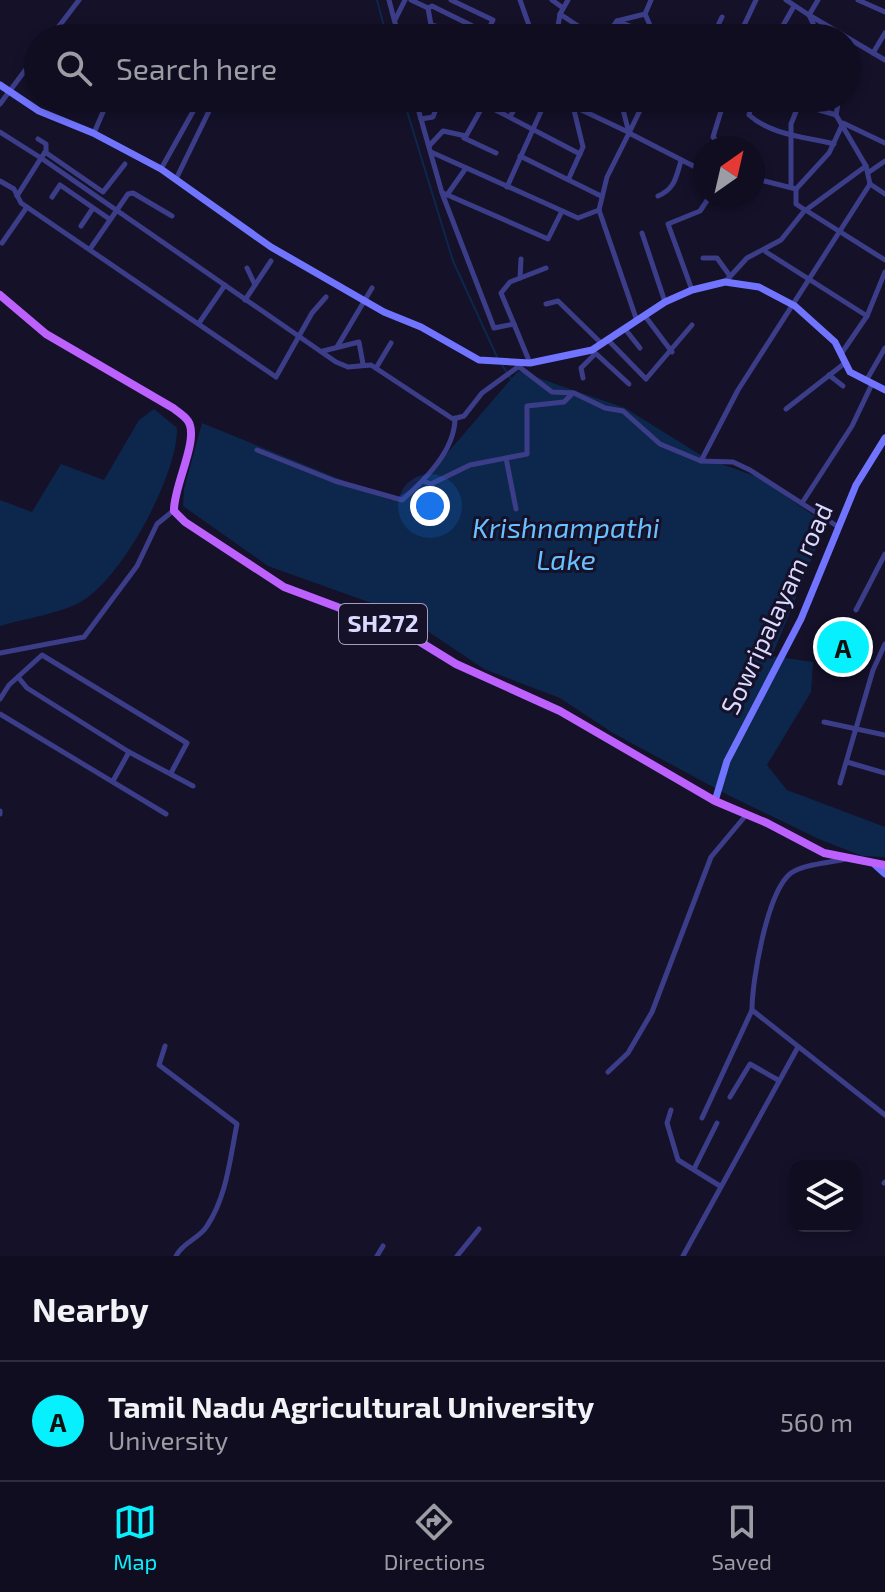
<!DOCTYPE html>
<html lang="en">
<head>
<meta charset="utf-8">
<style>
  :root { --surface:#0f0d1f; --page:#181628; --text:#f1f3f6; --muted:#9b9ca4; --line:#2f2d3d; --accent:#07f0fd }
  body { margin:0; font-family:"Exo 2",sans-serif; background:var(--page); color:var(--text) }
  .controls { position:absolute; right:24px; bottom:24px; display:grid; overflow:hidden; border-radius:16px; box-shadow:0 4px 12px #0003 }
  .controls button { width:72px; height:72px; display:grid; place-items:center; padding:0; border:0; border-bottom:2px solid var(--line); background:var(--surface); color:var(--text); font:40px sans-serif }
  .compass { position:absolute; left:693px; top:136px; width:72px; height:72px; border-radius:50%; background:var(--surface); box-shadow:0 4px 12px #0003; rotate:34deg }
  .you { position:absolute; left:430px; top:506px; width:28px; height:28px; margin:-20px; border:6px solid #fff; border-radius:50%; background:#1a73e8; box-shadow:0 0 0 12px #1a73e833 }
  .badge { display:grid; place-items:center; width:52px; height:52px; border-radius:50%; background:var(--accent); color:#111; font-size:26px; font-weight:700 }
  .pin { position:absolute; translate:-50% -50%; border:4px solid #fff; box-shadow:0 2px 8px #0006 }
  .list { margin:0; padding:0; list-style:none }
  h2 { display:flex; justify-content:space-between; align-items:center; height:104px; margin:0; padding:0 32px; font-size:34px }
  h2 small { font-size:26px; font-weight:400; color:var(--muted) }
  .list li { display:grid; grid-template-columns:52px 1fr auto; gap:24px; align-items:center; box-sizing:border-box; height:120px; padding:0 32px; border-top:2px solid var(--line) }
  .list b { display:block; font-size:30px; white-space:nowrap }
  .list p { margin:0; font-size:26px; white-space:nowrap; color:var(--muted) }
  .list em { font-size:26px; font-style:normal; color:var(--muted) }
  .icon { flex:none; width:44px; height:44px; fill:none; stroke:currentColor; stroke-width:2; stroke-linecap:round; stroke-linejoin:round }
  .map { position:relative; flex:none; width:885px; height:1256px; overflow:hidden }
  .search { position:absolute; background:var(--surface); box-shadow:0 4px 12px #0003; left:24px; right:24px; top:24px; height:88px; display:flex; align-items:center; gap:20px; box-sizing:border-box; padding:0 28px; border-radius:44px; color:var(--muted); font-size:30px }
  .sheet { height:224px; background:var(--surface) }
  nav { display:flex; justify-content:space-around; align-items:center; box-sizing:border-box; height:112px; border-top:2px solid var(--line); background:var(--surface); font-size:22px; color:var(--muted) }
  nav a { display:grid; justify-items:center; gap:4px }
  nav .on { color:var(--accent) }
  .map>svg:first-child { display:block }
  .water { fill:#0d274c }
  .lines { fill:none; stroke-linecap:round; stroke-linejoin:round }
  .stream { stroke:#0d274c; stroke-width:2 }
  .street { stroke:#3c3d88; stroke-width:5 }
  .secondary { stroke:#7174fe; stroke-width:7 }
  .primary { stroke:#bc61fe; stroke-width:8 }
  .labels { text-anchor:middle; stroke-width:6; stroke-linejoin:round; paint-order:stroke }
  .shield { fill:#141129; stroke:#a09dbf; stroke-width:2 }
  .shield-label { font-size:24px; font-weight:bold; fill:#dcd9ff }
  .street-label { font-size:26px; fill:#dcd9ff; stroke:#141129 }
  .water-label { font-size:28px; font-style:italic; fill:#68c0fe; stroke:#141129 }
</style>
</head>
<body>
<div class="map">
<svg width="885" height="1256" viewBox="0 0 885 1256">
  <rect width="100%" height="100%" fill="#141129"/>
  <g class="water">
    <path d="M518,371L625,408L707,459L758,477L826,524L772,656L813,662L811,692L767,765L787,790L885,827V857L862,856L819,839L728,795L613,733L560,698L484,669L402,614L268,566L183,506L184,489L202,423L391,500L419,486Z"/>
    <path d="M154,409L177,428C178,474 123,577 82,601C63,613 23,619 0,626V500L32,512L61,464L104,480L139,420Z"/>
  </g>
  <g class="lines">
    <g class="stream">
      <path d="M377,0L387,38"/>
      <path d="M403,98L453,261L498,359"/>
      <path d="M502,365L511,379"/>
    </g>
    <g class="street">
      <path d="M389,0L399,38"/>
      <path d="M411,0L428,8L432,6L497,38"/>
      <path d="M451,0L493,20L486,34"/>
      <path d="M520,0L531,31L529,38"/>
      <path d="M552,0L563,8"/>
      <path d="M786,0L809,15L820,38"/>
      <path d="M818,0L809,15L885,60"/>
      <path d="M858,0L885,12"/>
      <path d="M428,8L431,25L448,29"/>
      <path d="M560,14L596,38"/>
      <path d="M395,20L405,0"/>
      <path d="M617,21L645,14"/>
      <path d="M50,38L79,0"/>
      <path d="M462,38H467"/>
      <path d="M556,38L560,14L568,0"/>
      <path d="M604,38L617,21L661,38"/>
      <path d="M651,38L654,34L645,14L651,0"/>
      <path d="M712,38L722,17"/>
      <path d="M738,38L756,0"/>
      <path d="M776,38L794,6"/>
      <path d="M873,53L885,33"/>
      <path d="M415,98L442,193L494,328L514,324L530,363"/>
      <path d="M559,98L573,106L583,147L569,178"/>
      <path d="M620,98L629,133L646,98"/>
      <path d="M753,98L749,115C771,135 806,137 834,144"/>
      <path d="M787,99L799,104L791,124V186"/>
      <path d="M0,104L38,53"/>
      <path d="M799,104L836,115"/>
      <path d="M573,106L628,132"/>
      <path d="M418,107L436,110"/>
      <path d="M511,115L521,98"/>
      <path d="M421,119L433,117L440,98"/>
      <path d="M0,132L41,158L46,151V144L38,139"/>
      <path d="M94,133L103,112"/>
      <path d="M464,138L496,153"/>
      <path d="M429,146L443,131L466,136L484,104L580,154"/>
      <path d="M723,148L713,137L725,98"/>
      <path d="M45,152L103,192L125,164"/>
      <path d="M431,152L578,218L599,210"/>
      <path d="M520,156L601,196"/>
      <path d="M161,169L200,99L212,105L176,179"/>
      <path d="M869,172L885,161"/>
      <path d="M0,181L14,189L21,203L276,377L312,313L326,297"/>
      <path d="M870,184L885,194"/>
      <path d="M507,187L547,98"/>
      <path d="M796,189L829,153L843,123L885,143"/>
      <path d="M443,193L548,239L562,211"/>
      <path d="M447,195L466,168"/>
      <path d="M17,196L41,158L336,362L348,367L371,365L453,419L464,416L482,393L522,364"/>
      <path d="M658,196C675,189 676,177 681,161"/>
      <path d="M52,197L60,185L108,218"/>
      <path d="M806,210L866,166"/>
      <path d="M807,211L885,260"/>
      <path d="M81,226L93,208"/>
      <path d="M642,233L665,302"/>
      <path d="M2,243L27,207"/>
      <path d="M90,249L128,194L133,193L172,216"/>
      <path d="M766,252L867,316"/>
      <path d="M703,258H717L730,276"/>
      <path d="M247,268L255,285"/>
      <path d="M520,278L521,259"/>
      <path d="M725,282L747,258L781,240L805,210L796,204V189L753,178"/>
      <path d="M692,290L668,224L700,211L710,196"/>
      <path d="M245,300L271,261"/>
      <path d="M546,304L558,301L602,344"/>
      <path d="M645,316L672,352"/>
      <path d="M637,321L599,210L607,177L629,133L705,172"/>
      <path d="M199,323L225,285"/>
      <path d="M514,324L501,293L510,282L546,268"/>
      <path d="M625,329L640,348"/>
      <path d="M608,340L646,379L692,325"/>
      <path d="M337,347L372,288"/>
      <path d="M592,350L629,384"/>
      <path d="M323,351L359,342L363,364"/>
      <path d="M841,354L867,316L885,272"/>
      <path d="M518,366L552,392L574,393L605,408L623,411L660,444L701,461L733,462L750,470L837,526"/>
      <path d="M376,368L391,343"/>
      <path d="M829,375L843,386"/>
      <path d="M583,378L581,368L595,354"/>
      <path d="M866,381L885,348"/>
      <path d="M786,409L845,363"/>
      <path d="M257,450L335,481L402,500C426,479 455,450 455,418"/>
      <path d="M506,458L516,509"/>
      <path d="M701,461L738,390L870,184L866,166L836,115L839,98"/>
      <path d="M423,481L431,484L470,465L527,454V406L564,402L573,393"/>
      <path d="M802,503L852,426L872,384"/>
      <path d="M856,610L885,554"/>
      <path d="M0,653L84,637L137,566L157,524L173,511"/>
      <path d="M18,677L27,688L129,752L193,786"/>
      <path d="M0,699L9,685L42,655L187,743L171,773"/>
      <path d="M0,714L166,814"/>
      <path d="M824,722L885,735"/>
      <path d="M847,762L885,773"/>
      <path d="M113,781L129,752"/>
      <path d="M840,783L873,670L885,644"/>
      <path d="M0,811V814"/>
      <path d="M845,859C829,863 804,864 791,873C767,891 752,981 752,1010L885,1115"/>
      <path d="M165,1046L159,1065L237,1124C230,1158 227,1196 207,1226C199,1239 183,1242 176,1256"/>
      <path d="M608,1072L628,1053L652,1012L711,857L747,814"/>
      <path d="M730,1097L750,1064L778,1080"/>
      <path d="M671,1110L667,1123L678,1160L720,1186"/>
      <path d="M702,1118L752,1010"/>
      <path d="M694,1169L717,1123"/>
      <path d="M884,1183L885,1182"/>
      <path d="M377,1256L383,1246"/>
      <path d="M457,1256L479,1229"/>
      <path d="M683,1256L798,1047"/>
    </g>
    <g class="secondary">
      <path d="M0,85L39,111L93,133L161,169L271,247L384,312L421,327L479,360L530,363L592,350L665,302L692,290L725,282L759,287L795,306L835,342L850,372L885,390"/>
      <path d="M715,801L727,761L801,619L856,485L885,438"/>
      <path d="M875,865L885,874"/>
    </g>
    <path class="primary" d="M0,295L46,334L173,408C177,411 185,416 188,421C200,439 173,487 174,511L185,522L284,587L404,632L456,664L560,711L715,801L767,823L824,853L885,865"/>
  </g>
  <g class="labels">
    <rect class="shield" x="339" y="604" width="88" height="40" rx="6"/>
    <g class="shield-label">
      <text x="383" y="632">SH272</text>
    </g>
    <g class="street-label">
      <text transform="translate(777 609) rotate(-65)" y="9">Sowripalayam road</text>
    </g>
    <g class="water-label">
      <text x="566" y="538">Krishnampathi<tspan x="566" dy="32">Lake</tspan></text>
    </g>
  </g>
</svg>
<div class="controls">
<button><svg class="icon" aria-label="layers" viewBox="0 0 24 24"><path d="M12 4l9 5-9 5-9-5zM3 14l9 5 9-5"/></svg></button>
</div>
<svg class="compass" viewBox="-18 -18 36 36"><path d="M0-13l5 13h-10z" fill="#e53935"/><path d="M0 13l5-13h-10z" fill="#9b9ca4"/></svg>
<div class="you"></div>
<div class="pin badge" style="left:843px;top:647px">A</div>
<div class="search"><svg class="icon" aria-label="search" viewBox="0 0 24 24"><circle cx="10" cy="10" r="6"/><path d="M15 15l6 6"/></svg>Search here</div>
</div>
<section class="sheet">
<h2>Nearby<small></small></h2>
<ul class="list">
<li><span class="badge">A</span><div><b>Tamil Nadu Agricultural University</b><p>University</p></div><em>560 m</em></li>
</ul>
</section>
<nav>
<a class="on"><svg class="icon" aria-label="map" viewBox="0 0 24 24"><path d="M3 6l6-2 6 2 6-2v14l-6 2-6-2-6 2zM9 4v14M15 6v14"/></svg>Map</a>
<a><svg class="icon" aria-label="directions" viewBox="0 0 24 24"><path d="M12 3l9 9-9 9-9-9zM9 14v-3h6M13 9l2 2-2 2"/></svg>Directions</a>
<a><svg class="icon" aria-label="saved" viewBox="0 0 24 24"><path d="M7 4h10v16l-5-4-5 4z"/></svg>Saved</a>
</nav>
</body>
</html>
